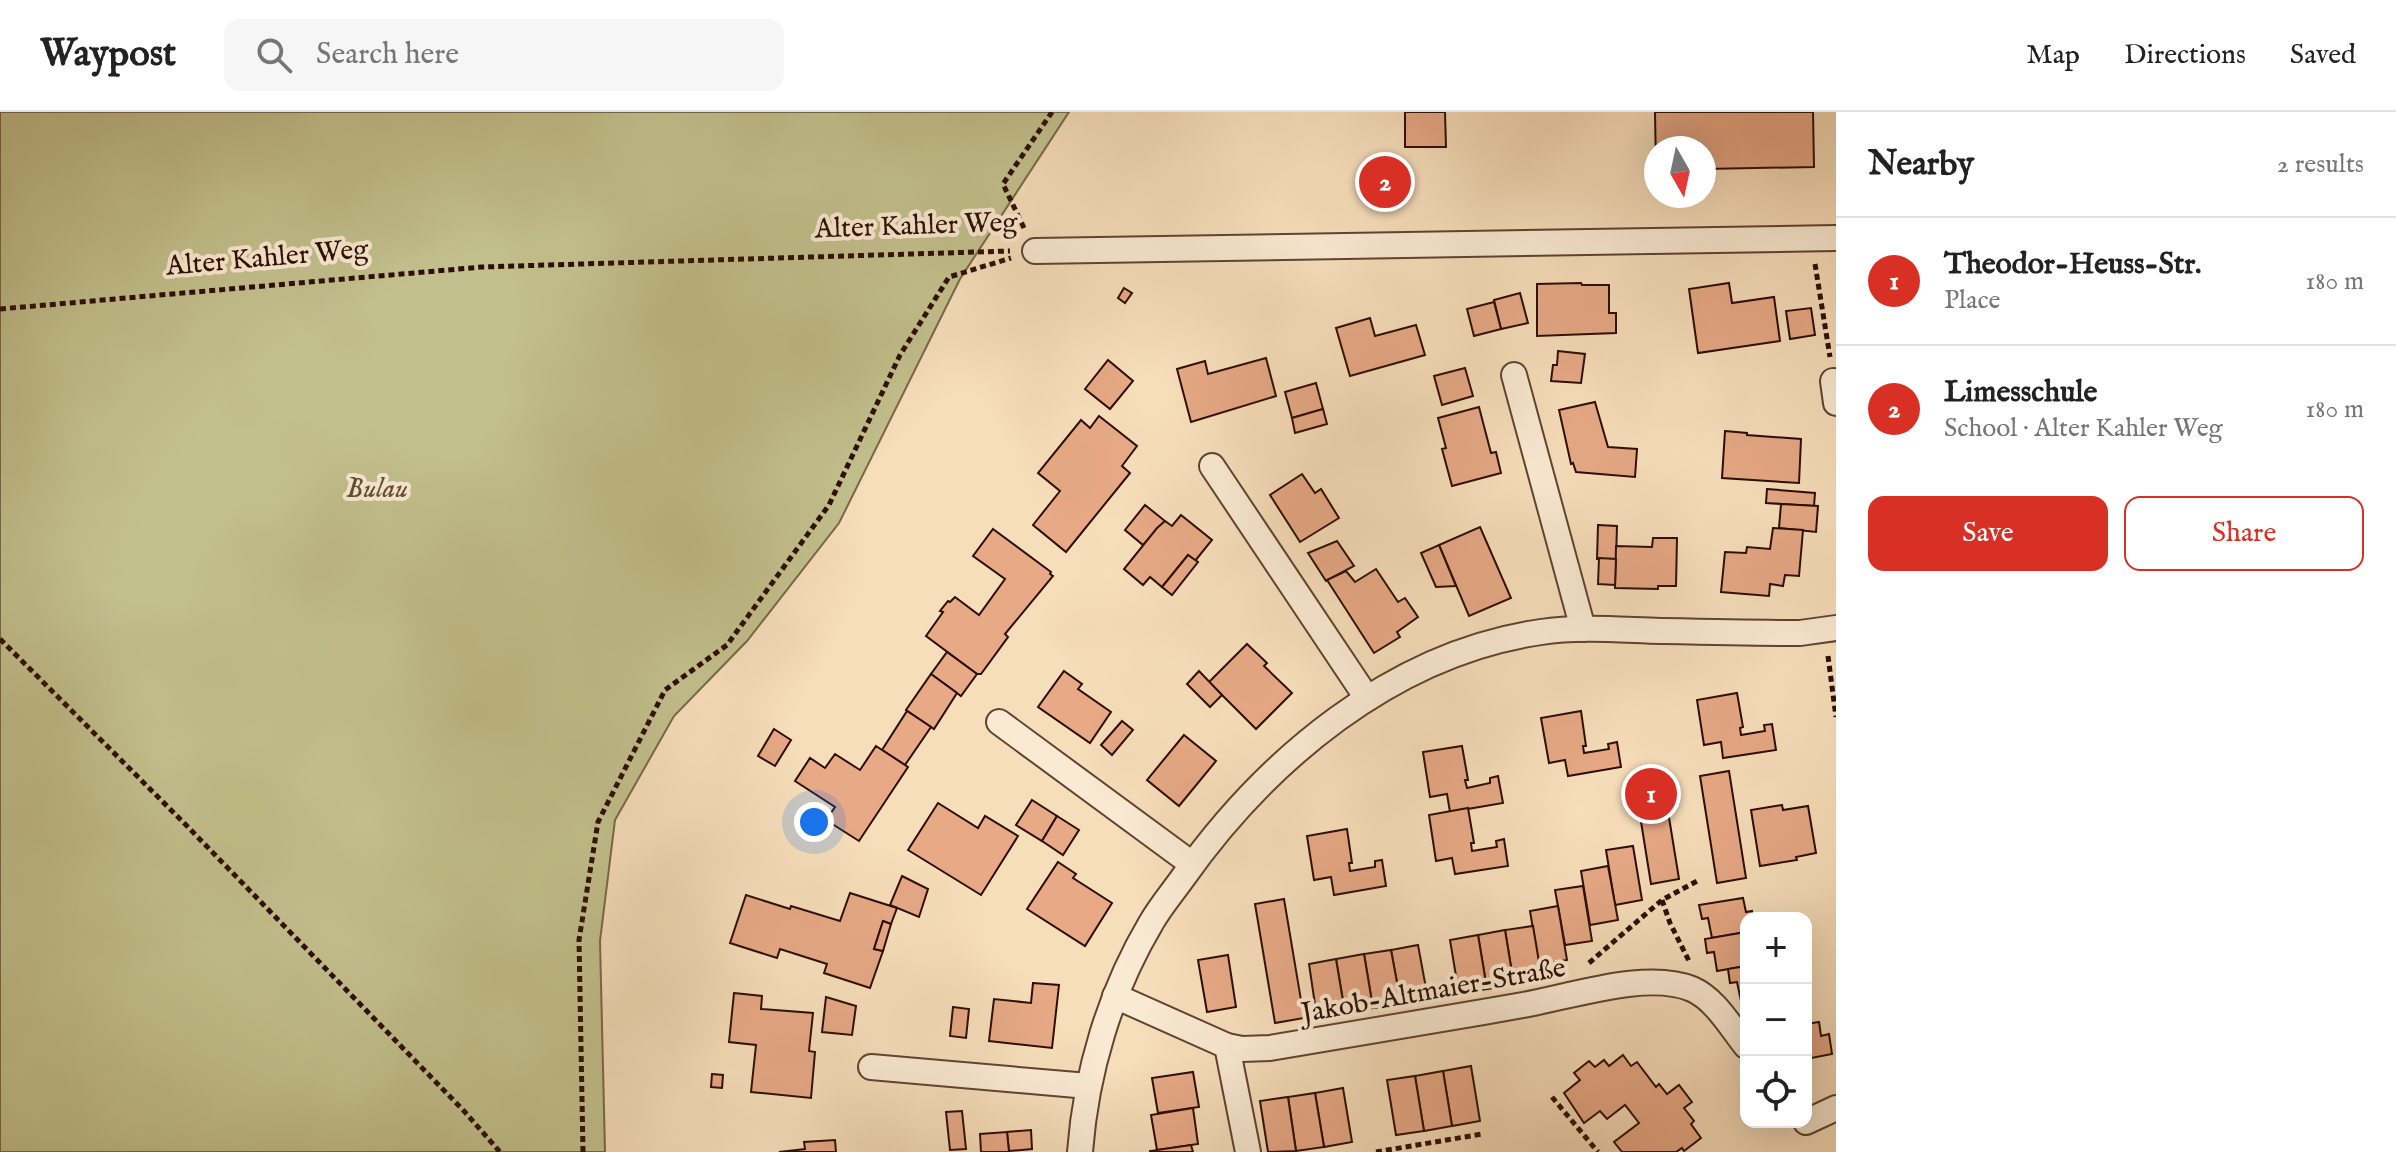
<!DOCTYPE html>
<html lang="en">
<head>
<meta charset="utf-8">
<style>
  :root { --surface:#fff; --page:#f6f6f6; --text:#222; --muted:#767676; --line:#e0e0e0; --accent:#d93025 }
  body { margin:0; font-family:"IM FELL English",serif; background:var(--page); color:var(--text) }
  .controls { position:absolute; right:24px; bottom:24px; display:grid; overflow:hidden; border-radius:16px; box-shadow:0 8px 32px #0002 }
  .controls button { width:72px; height:72px; display:grid; place-items:center; padding:0; border:0; border-bottom:2px solid var(--line); background:var(--surface); color:var(--text); font:40px sans-serif }
  .compass { position:absolute; left:1644px; top:24px; width:72px; height:72px; border-radius:50%; background:var(--surface); box-shadow:0 8px 32px #0002; rotate:171deg }
  .you { position:absolute; left:814px; top:710px; width:28px; height:28px; margin:-20px; border:6px solid #fff; border-radius:50%; background:#1a73e8; box-shadow:0 0 0 12px #1a73e833 }
  .badge { display:grid; place-items:center; width:52px; height:52px; border-radius:50%; background:var(--accent); color:#fff; font-size:26px; font-weight:700 }
  .pin { position:absolute; translate:-50% -50%; border:4px solid #fff; box-shadow:0 2px 8px #0006 }
  .list { margin:0; padding:0; list-style:none }
  h2 { display:flex; justify-content:space-between; align-items:center; height:104px; margin:0; padding:0 32px; font-size:34px }
  h2 small { font-size:26px; font-weight:400; color:var(--muted) }
  .list li { display:grid; grid-template-columns:52px 1fr auto; gap:24px; align-items:center; box-sizing:border-box; height:128px; padding:0 32px; border-top:2px solid var(--line) }
  .list b { display:block; font-size:30px; white-space:nowrap }
  .list p { margin:0; font-size:26px; white-space:nowrap; color:var(--muted) }
  .list em { font-size:26px; font-style:normal; color:var(--muted) }
  .actions { display:flex; gap:16px; padding:24px 32px }
  .actions a { flex:1; padding:18px 0; border:2px solid var(--accent); border-radius:16px; text-align:center; font-size:28px; color:var(--accent) }
  .actions .main { background:var(--accent); color:#fff }
  .icon { flex:none; width:44px; height:44px; fill:none; stroke:currentColor; stroke-width:2; stroke-linecap:round; stroke-linejoin:round }
  .map { position:relative; flex:none; width:1836px; height:1040px; overflow:hidden }
  header { display:flex; align-items:center; gap:48px; box-sizing:border-box; height:112px; padding:0 40px; background:var(--surface); border-bottom:2px solid var(--line) }
  header strong { font-size:38px }
  nav { display:flex; gap:44px; margin-inline-start:auto; font-size:28px }
  .search { width:560px; height:72px; background:var(--page); display:flex; align-items:center; gap:20px; box-sizing:border-box; padding:0 28px; border-radius:16px; color:var(--muted); font-size:30px }
  main { display:flex }
  aside { flex:1; background:var(--surface) }
  .map>svg:first-child { display:block }
  .green { fill:#c2c08d; stroke:#786748; stroke-width:2 }
  .building { fill:#e7a986; stroke:#2d0e02; stroke-width:2 }
  .lines { fill:none; stroke-linecap:round; stroke-linejoin:round }
  .minor-casing { stroke:#604230; stroke-width:28 }
  .path { stroke:#2d0e02; stroke-width:5; stroke-dasharray:6 4; stroke-linecap:butt }
  .minor { stroke:#faead3; stroke-width:24 }
  .labels { text-anchor:middle; stroke-width:8; stroke-linejoin:round; paint-order:stroke }
  .street-label { font-size:28px; fill:#2d0e02; stroke:#faead3 }
  .park-label { font-size:28px; font-style:italic; fill:#614c33; stroke:#faead3 }
</style>
</head>
<body>
<header>
<strong>Waypost</strong>
<div class="search"><svg class="icon" aria-label="search" viewBox="0 0 24 24"><circle cx="10" cy="10" r="6"/><path d="M15 15l6 6"/></svg>Search here</div>
<nav><a>Map</a><a>Directions</a><a>Saved</a></nav>
</header>
<main>
<div class="map">
<svg width="1836" height="1040" viewBox="0 0 1836 1040">
  <rect width="100%" height="100%" fill="#f7debb"/>
  <filter id="stains"><feTurbulence type="fractalNoise" baseFrequency=".0025" numOctaves="4"/><feColorMatrix values="0 0 0 0 .2 0 0 0 0 .09 0 0 0 0 .02 0 0 0 .5 -.17"/></filter>
  <radialGradient id="worn" r=".72"><stop offset=".6" stop-color="#630" stop-opacity="0"/><stop offset="1" stop-color="#630" stop-opacity=".3"/></radialGradient>
  <path class="green" d="M0,0H1069L960,167L839,411L747,529L674,604L615,708L600,829L605,1040H0Z"/>
  <g class="building">
    <path d="M1405,0H1445L1446,35H1405Z"/>
    <path d="M1655,0H1813L1814,55L1704,57V36H1656V58Z"/>
    <path d="M1581,171L1582,173H1609V201H1616V221L1537,224V172Z"/>
    <path d="M1729,171L1732,191L1774,185L1780,229L1698,241L1689,177Z"/>
    <path d="M1124,176L1132,181L1125,191L1118,186Z"/>
    <path d="M1520,181L1528,211L1501,217L1494,188Z"/>
    <path d="M1494,190L1501,217L1474,224L1467,197Z"/>
    <path d="M1811,196L1815,223L1790,227L1786,199Z"/>
    <path d="M1370,206L1375,224L1416,213L1425,243L1350,264L1336,216Z"/>
    <path d="M1558,239L1585,242L1581,271L1551,269L1553,253H1557Z"/>
    <path d="M1266,246L1276,284L1191,310L1177,257L1205,249L1208,262Z"/>
    <path d="M1108,248L1133,269L1110,297L1085,277Z"/>
    <path d="M1465,256L1473,284L1442,293L1434,264Z"/>
    <path d="M1316,271L1323,297L1292,306L1285,280Z"/>
    <path d="M1595,290L1608,335L1637,337L1635,365L1576,360L1573,351L1571,352L1559,298Z"/>
    <path d="M1479,295L1491,341L1496,340L1501,361L1452,374L1442,337L1446,336L1438,306Z"/>
    <path d="M1323,297L1327,312L1295,321L1292,306Z"/>
    <path d="M1099,304L1137,334L1122,354L1130,361L1066,440L1033,413L1060,379L1038,361L1081,308L1090,316Z"/>
    <path d="M1725,319L1747,321V323L1801,327L1799,371L1722,366Z"/>
    <path d="M1302,362L1315,381L1321,377L1339,406L1300,430L1270,383Z"/>
    <path d="M1767,377L1815,381L1814,394L1766,391Z"/>
    <path d="M1781,392L1818,394L1816,420L1779,416Z"/>
    <path d="M1145,393L1165,409L1143,433L1125,418Z"/>
    <path d="M1181,403L1212,428L1195,449L1188,443L1162,475L1150,465L1143,473L1124,457L1157,416L1165,409L1172,414Z"/>
    <path d="M1598,413L1617,414L1616,447H1597Z"/>
    <path d="M1480,415L1511,486L1469,504L1439,433Z"/>
    <path d="M1773,416L1803,418L1799,464L1785,463L1783,474L1770,472L1769,484L1721,480L1725,440L1746,441L1747,435L1770,437Z"/>
    <path d="M993,417L1051,460L1050,462L1053,464L1005,522L1008,525L981,562H977L926,524L943,500L940,499L948,489L950,490L955,485L979,503L1005,467L973,444Z"/>
    <path d="M1653,426H1677L1676,474H1658V477L1615,476L1616,434L1652,435Z"/>
    <path d="M1337,429L1354,454L1326,469L1308,441Z"/>
    <path d="M1439,433L1456,474L1436,475L1421,441Z"/>
    <path d="M1188,443L1198,450L1172,483L1162,475Z"/>
    <path d="M1599,446L1616,447L1615,473L1598,472Z"/>
    <path d="M1376,457L1398,490L1405,486L1418,505L1397,520L1400,525L1374,541L1327,468L1346,459L1355,470Z"/>
    <path d="M1247,532L1267,551L1264,554L1292,581L1256,617L1209,570Z"/>
    <path d="M947,540L977,562L961,584L931,562Z"/>
    <path d="M1064,559L1082,572L1078,577L1111,600L1090,631L1038,595Z"/>
    <path d="M1199,559L1222,583L1210,595L1187,572Z"/>
    <path d="M931,562L957,581L934,617L906,598Z"/>
    <path d="M1737,581L1743,615L1740,616L1741,623L1765,619L1764,613L1772,612L1776,638L1723,646L1721,630L1704,633L1697,588Z"/>
    <path d="M907,599L931,615L905,653L882,638Z"/>
    <path d="M1581,599L1586,634H1583L1584,641L1609,637L1608,632L1617,630L1621,655L1568,664L1565,648L1549,651L1541,606Z"/>
    <path d="M1122,609L1133,618L1112,643L1101,633Z"/>
    <path d="M774,617L791,628L775,654L758,644Z"/>
    <path d="M1184,623L1216,649L1179,694L1147,668Z"/>
    <path d="M876,634L908,655L859,729L826,708L835,695L795,669L810,646L825,656L835,642L860,658Z"/>
    <path d="M1462,634L1468,668H1465L1467,676L1490,671V666L1498,664L1503,691L1450,700L1447,682L1430,685L1423,640Z"/>
    <path d="M1729,659L1746,766L1717,771L1700,664Z"/>
    <path d="M1664,672L1666,687L1638,691L1636,676Z"/>
    <path d="M1666,687L1679,767L1651,772L1638,691Z"/>
    <path d="M1032,688L1057,704L1042,729L1016,713Z"/>
    <path d="M938,691L978,716L985,704L1018,724L981,783L908,738Z"/>
    <path d="M1782,693L1783,698L1808,694L1816,741L1796,745L1797,748L1760,754L1751,698Z"/>
    <path d="M1468,696L1474,731H1471L1472,739L1497,735L1496,729L1504,727L1508,754L1455,762L1452,746L1436,749L1429,703Z"/>
    <path d="M1057,704L1079,718L1063,743L1042,729Z"/>
    <path d="M1347,717L1352,751H1349L1350,759L1375,755V749L1382,748L1386,774L1334,783L1331,765L1314,768L1307,724Z"/>
    <path d="M1633,734L1642,788L1615,793L1606,738Z"/>
    <path d="M1058,750L1076,762L1073,766L1112,791L1085,834L1027,797Z"/>
    <path d="M1608,754L1618,808L1590,813L1581,759Z"/>
    <path d="M902,764L928,777L919,805L890,793Z"/>
    <path d="M1583,774L1592,829L1565,833L1555,778Z"/>
    <path d="M850,781L897,796L891,812L883,809L874,837L883,839L870,876L824,861L827,852L780,837L777,846L730,831L746,783L790,797L791,794L840,809Z"/>
    <path d="M1743,786L1746,800L1752,799L1754,806H1746V820L1712,826L1708,806L1702,807L1699,793Z"/>
    <path d="M1284,787L1304,906L1275,911L1255,792Z"/>
    <path d="M1558,794L1567,848L1539,853L1530,799Z"/>
    <path d="M883,809L891,812L883,839L874,837Z"/>
    <path d="M1533,814L1542,868L1514,873L1505,818Z"/>
    <path d="M1505,818L1514,873L1487,877L1478,823Z"/>
    <path d="M1746,820V854L1717,859L1714,840L1707,841L1705,827Z"/>
    <path d="M1478,823L1487,877L1459,882L1450,828Z"/>
    <path d="M1418,833L1428,887L1401,892L1391,838Z"/>
    <path d="M1391,838L1401,892L1373,896L1364,842Z"/>
    <path d="M1364,842L1373,896L1345,901L1336,847Z"/>
    <path d="M1228,843L1236,895L1207,900L1198,848Z"/>
    <path d="M1336,847L1345,901L1317,906L1309,852Z"/>
    <path d="M1746,854V888L1741,889L1737,870L1730,871L1728,857Z"/>
    <path d="M1033,871L1059,873L1052,936L989,929L994,887L1031,891Z"/>
    <path d="M734,881L762,884L761,897L813,901L809,939L815,940L811,986L751,980L756,933L729,930Z"/>
    <path d="M826,885L856,894L852,923L822,920Z"/>
    <path d="M953,895L969,897L966,926L950,924Z"/>
    <path d="M1819,910L1821,924L1829,922L1832,942L1806,947V912Z"/>
    <path d="M1623,943L1631,954L1637,950L1656,975L1659,972L1667,982L1679,973L1692,990L1684,996L1694,1009L1691,1012L1701,1026L1684,1039L1682,1036L1676,1040H1622L1614,1030L1639,1011L1625,993L1607,1007L1600,999L1584,1011L1564,981L1580,968L1574,961L1589,949L1595,955L1604,948L1609,954Z"/>
    <path d="M1471,954L1480,1009L1452,1014L1443,959Z"/>
    <path d="M1443,959L1452,1014L1424,1019L1415,964Z"/>
    <path d="M1193,960L1199,995L1158,1001L1152,966Z"/>
    <path d="M712,962L723,963L722,976L711,975Z"/>
    <path d="M1415,964L1424,1019L1396,1023L1387,968Z"/>
    <path d="M1343,976L1352,1030L1324,1035L1315,981Z"/>
    <path d="M1315,981L1324,1035L1296,1039L1288,985Z"/>
    <path d="M1288,985L1296,1039L1268,1040L1260,989Z"/>
    <path d="M1193,996L1198,1032L1157,1038L1151,1003Z"/>
    <path d="M962,999L966,1037L950,1038L946,1000Z"/>
    <path d="M1031,1018L1032,1037L1009,1039L1007,1020Z"/>
    <path d="M1007,1020L1009,1040H981L980,1022Z"/>
    <path d="M835,1028L836,1040H779L805,1037L804,1030Z"/>
    <path d="M1191,1033L1193,1040H1150V1039Z"/>
  </g>
  <g class="lines">
    <defs>
      <g id="minor">
        <path d="M1035,139L1836,126"/>
        <path d="M1514,263L1583,517"/>
        <path d="M1833,269L1836,291"/>
        <path d="M1212,354L1367,586"/>
        <path d="M999,610L1192,752"/>
        <path d="M1115,884L1227,934L1242,937L1270,936C1355,922 1439,908 1523,893C1570,885 1647,858 1692,877C1715,887 1730,914 1746,934"/>
        <path d="M1227,934L1248,1040"/>
        <path d="M871,955L1088,974"/>
        <path d="M1806,1010L1836,996"/>
        <path d="M1080,1040C1086,960 1110,880 1151,811C1160,795 1172,781 1182,767C1266,648 1393,541 1541,520C1580,514 1622,518 1661,519C1708,520 1754,521 1800,521L1836,516"/>
      </g>
    </defs>
    <use href="#minor" class="minor-casing"/>
    <g class="path">
      <path d="M1024,116L1003,72L1052,0"/>
      <path d="M1815,152L1830,245"/>
      <path d="M0,197L482,155L1010,139"/>
      <path d="M0,527L186,713L464,999L500,1040"/>
      <path d="M1828,544L1836,605"/>
      <path d="M1662,788L1670,811L1689,849"/>
      <path d="M1589,851L1662,788L1699,768"/>
      <path d="M1552,985L1598,1040"/>
      <path d="M583,1040L579,828L598,710L665,578L727,533L829,393L900,243L949,165L1011,146"/>
      <path d="M1376,1040L1482,1022"/>
    </g>
    <use href="#minor" class="minor"/>
  </g>
  <g class="labels">
    <g class="street-label">
      <text transform="translate(916 112) rotate(-2)" y="10">Alter Kahler Weg</text>
      <text transform="translate(267 144) rotate(-5)" y="10">Alter Kahler Weg</text>
      <text transform="translate(1433 877) rotate(-10)" y="10">Jakob-Altmaier-Straße</text>
    </g>
    <g class="park-label">
      <text x="377" y="385">Bulau</text>
    </g>
  </g>
  <rect width="100%" height="100%" filter="url(#stains)"/>
  <rect width="100%" height="100%" fill="url(#worn)"/>
</svg>
<div class="controls">
<button>+</button>
<button>−</button>
<button><svg class="icon" aria-label="locate" viewBox="0 0 24 24"><circle cx="12" cy="12" r="6"/><path d="M12 2v4M12 18v4M2 12h4M18 12h4"/></svg></button>
</div>
<svg class="compass" viewBox="-18 -18 36 36"><path d="M0-13l5 13h-10z" fill="#e53935"/><path d="M0 13l5-13h-10z" fill="#767676"/></svg>
<div class="you"></div>
<div class="pin badge" style="left:1651px;top:682px">1</div>
<div class="pin badge" style="left:1385px;top:70px">2</div>
</div>
<aside>
<h2>Nearby<small>2 results</small></h2>
<ul class="list">
<li><span class="badge">1</span><div><b>Theodor-Heuss-Str.</b><p>Place</p></div><em>180 m</em></li>
<li><span class="badge">2</span><div><b>Limesschule</b><p>School · Alter Kahler Weg</p></div><em>180 m</em></li>
</ul>
<div class="actions"><a class="main">Save</a><a>Share</a></div>
</aside>
</main>
</body>
</html>
